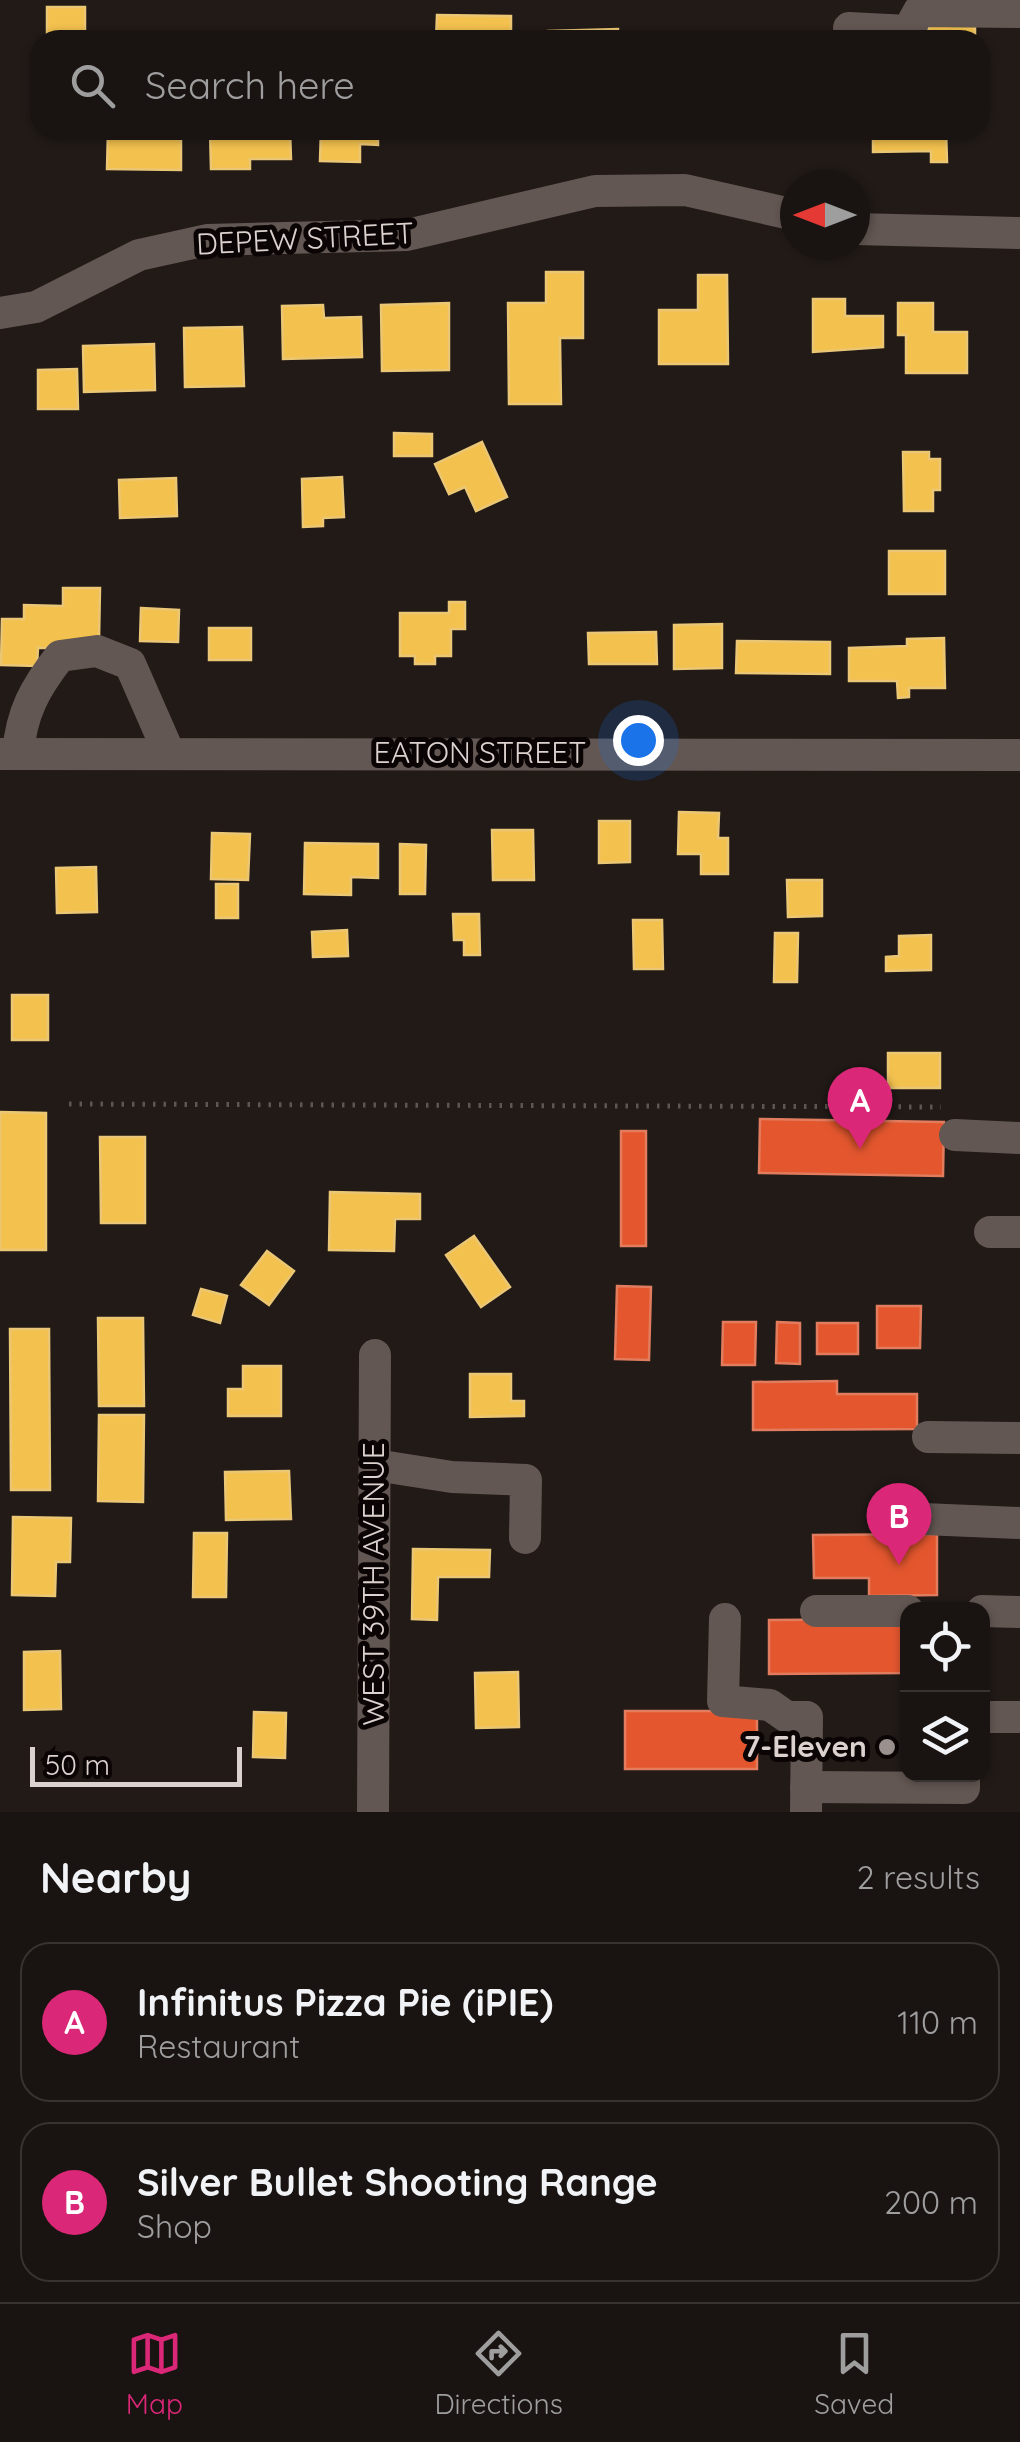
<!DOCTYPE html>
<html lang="en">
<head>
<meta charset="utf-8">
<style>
  :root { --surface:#191411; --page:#221d1a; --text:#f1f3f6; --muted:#9f9e9f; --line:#373331; --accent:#db2777 }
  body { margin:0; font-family:Quicksand,sans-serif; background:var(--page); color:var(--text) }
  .controls { position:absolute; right:30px; bottom:30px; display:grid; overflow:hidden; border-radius:20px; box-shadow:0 2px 8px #0004 }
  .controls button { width:90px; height:90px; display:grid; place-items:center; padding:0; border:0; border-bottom:2px solid var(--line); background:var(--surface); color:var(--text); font:50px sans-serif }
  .compass { position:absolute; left:780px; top:170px; width:90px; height:90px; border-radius:50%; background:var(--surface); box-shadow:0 2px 8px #0004; rotate:270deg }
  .scale { position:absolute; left:30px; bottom:25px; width:212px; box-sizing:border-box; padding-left:10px; border:5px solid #dbd1ce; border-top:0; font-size:28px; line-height:35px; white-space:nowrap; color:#dbd1ce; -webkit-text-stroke:8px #0a0504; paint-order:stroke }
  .you { position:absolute; left:638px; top:740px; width:35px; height:35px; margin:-25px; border:8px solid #fff; border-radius:50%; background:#1a73e8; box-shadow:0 0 0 15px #1a73e833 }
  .badge { display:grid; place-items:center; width:65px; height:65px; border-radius:50%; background:var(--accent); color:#fff; font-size:32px; font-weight:700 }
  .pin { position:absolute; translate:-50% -82px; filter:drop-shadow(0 2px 5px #0008) }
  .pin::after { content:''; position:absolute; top:52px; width:35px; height:30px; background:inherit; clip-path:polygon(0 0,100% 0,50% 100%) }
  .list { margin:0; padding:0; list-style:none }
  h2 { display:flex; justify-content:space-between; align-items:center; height:130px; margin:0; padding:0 40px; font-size:42px }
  h2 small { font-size:32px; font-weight:400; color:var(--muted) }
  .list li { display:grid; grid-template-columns:65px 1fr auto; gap:30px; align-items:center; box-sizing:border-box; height:160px; margin:0 20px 20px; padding:0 20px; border:2px solid var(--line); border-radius:30px }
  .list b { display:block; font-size:38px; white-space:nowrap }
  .list p { margin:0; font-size:32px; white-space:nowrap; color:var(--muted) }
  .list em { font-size:32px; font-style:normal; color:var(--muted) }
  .icon { flex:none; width:55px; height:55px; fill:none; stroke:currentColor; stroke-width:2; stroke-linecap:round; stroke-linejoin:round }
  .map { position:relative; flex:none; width:1020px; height:1812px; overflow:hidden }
  .search { position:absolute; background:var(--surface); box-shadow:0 2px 8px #0004; left:30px; right:30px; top:30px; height:110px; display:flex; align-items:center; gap:25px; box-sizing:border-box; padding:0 35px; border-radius:30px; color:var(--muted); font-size:38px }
  .sheet { height:490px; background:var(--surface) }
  nav { display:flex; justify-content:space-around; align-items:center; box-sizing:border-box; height:140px; border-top:2px solid var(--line); background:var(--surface); font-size:28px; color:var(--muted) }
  nav a { display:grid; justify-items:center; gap:5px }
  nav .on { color:var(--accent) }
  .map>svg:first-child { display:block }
  .homes { fill:#f2c14e; stroke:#ebc674; stroke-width:2.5 }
  .shops { fill:#e4572e; stroke:#e17c5e; stroke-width:2.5 }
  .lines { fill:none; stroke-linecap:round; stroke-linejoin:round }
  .path { stroke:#5d5652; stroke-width:5; stroke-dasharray:2.5 8; stroke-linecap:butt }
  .minor { stroke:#635753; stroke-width:32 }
  .poi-dot { fill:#9a918e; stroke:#0a0504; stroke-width:4 }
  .labels { text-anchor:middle; stroke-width:10; stroke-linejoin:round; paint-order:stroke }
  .street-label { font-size:30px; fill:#dbd1ce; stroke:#0a0504 }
  .poi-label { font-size:30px; font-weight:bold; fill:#dbd1ce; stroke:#0a0504; text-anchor:end }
</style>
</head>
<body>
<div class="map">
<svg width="1020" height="1812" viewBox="0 0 1020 1812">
  <rect width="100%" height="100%" fill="#211a17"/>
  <g class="homes">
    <rect x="47" y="7" width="38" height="33"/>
    <path d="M437,15L511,16V40H436Z"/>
    <path d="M929,19L975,20V40H928Z"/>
    <path d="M618,29V40H548V31Z"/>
    <path d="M108,130H181V170L107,169Z"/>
    <path d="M210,130H290L291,159H250V169H211Z"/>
    <path d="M321,130H378V145L360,144V162L320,161Z"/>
    <path d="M435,130H483L482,134L435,133Z"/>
    <path d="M873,130H946L947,162H931V151L873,152Z"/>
    <path d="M546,272H583V338H560L561,404H509L508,303H546Z"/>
    <path d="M698,275H727L728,364H659V310H698Z"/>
    <path d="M813,299H845V316H883V347L813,352Z"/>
    <path d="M449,303V370L382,371L381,305Z"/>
    <path d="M898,303H933V332H967V373H906V335H898Z"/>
    <path d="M323,305L324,318L361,317L362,357L283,359L282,306Z"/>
    <path d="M242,327L244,386L185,387L184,328Z"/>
    <path d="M154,344L155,390L84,392L83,346Z"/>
    <path d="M77,369L78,409H38V370Z"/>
    <path d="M394,433L432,434V456H394Z"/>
    <path d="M482,442L507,497L476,511L465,487L449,494L435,464Z"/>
    <path d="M903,452H929V459H940V490H933V511H904Z"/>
    <path d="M342,477L344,517L323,518V526L303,527L302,479Z"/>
    <path d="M176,478L177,516L120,518L119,480Z"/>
    <rect x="889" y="551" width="56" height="43"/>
    <path d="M63,588H100L99,640L77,648H38L37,666L1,665L2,619H24V605L63,606Z"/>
    <path d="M449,602H465V629H451V656H435V664H415V656H400V613H449Z"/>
    <path d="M141,608L179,610L178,642L140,641Z"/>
    <path d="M722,624V668L674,669V625Z"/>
    <rect x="209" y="628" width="42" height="32"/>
    <path d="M656,632L657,664H589L588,633Z"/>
    <path d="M944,638L945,688H909V697L898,698L897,681H849V648L907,646V639Z"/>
    <path d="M737,641L830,642V674L736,673Z"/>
    <path d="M679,812L719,813L718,838H728V874H701V854H678Z"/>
    <path d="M599,821H630V862L599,863Z"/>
    <path d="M492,830H533L534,880H493Z"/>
    <path d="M212,833L250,834L248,880L211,879Z"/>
    <path d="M305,843L378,844V878L351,877V895L304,894Z"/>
    <path d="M400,844L426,845L425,894H400Z"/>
    <path d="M96,867L97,912L57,913L56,868Z"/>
    <path d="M787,880H822V916L788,917Z"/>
    <rect x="216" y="884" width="22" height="34"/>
    <path d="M453,914H479L480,955H464V940H454Z"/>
    <path d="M633,920H662L663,969H634Z"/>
    <path d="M347,930L348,956L313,957L312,932Z"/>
    <path d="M775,933H798L797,982H774Z"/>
    <path d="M931,935V970L886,971V957L899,956V936Z"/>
    <rect x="12" y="995" width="36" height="45"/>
    <rect x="888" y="1053" width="52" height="35"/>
    <path d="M0,1112L46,1113V1250H0Z"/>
    <path d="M100,1137H145V1223H101Z"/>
    <path d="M330,1192L420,1194V1219H395L394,1251L329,1250Z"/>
    <path d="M474,1236L510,1287L481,1307L446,1255Z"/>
    <path d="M267,1251L294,1271L269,1305L241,1285Z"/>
    <path d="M201,1289L227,1296L220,1323L193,1315Z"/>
    <path d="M98,1318H143L144,1406H99Z"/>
    <path d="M10,1329H49L50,1490H11Z"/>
    <path d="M243,1366H281V1416H228V1389H243Z"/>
    <path d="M470,1374H511V1401H524V1416L470,1417Z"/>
    <path d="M99,1415H144L143,1502L98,1501Z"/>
    <path d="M289,1471L291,1519L226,1520L225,1472Z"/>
    <path d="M13,1517L71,1518L70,1562H56L55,1596L12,1595Z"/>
    <path d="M194,1533H227L226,1597H193Z"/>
    <path d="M413,1549L490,1550L489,1577H438L437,1620L412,1619Z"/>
    <path d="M60,1651L61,1709L24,1710V1652Z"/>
    <path d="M518,1672L519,1727L476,1728L475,1673Z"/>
    <path d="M254,1712L286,1713L285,1758L253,1757Z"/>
  </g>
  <g class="shops">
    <path d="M760,1119L944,1122L943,1176L759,1173Z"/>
    <rect x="621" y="1131" width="25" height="115"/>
    <path d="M617,1286L651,1287L649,1360L615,1359Z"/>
    <path d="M877,1306H921L920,1348H877Z"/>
    <path d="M723,1322H756L755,1365H722Z"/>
    <path d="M777,1322L800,1323V1364L776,1363Z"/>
    <rect x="817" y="1323" width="41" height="31"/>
    <path d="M837,1381V1394H917V1429L753,1430V1382Z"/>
    <path d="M937,1534V1595L869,1596V1578H814L813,1535Z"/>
    <path d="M908,1619V1673L769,1674V1620Z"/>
    <rect x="625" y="1711" width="132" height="58"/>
  </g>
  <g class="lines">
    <path class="path" d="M69,1104L941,1107"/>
    <g class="minor">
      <path d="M849,28L908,31L919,11L1020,12"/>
      <path d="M855,229L1020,233"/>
      <path d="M0,313L36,307L139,255L207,240L407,235L595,191L685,190L795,215"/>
      <path d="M0,754L1020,755"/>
      <path d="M18,754C21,713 35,688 60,656L97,651L130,664L169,753"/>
      <path d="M955,1135L1020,1138"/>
      <path d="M990,1232H1020"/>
      <path d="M928,1437L1020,1438"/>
      <path d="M375,1465L452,1477L526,1480L525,1538"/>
      <path d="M923,1519L1020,1523"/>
      <path d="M816,1611H908"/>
      <path d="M982,1611L1020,1612"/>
      <path d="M725,1619L723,1701L770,1705L787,1717H807L806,1812"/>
      <path d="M982,1717H1020"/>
      <path d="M806,1787L964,1788V1774"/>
      <path d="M373,1812L375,1355"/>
    </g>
  </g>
  <circle class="poi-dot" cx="887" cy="1747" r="10"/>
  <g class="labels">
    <g class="street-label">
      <text transform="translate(305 239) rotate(-3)" y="10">DEPEW STREET</text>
      <text x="480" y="763">EATON STREET</text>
      <text transform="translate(374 1584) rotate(-90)" y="10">WEST 39TH AVENUE</text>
    </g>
    <g class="poi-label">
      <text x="867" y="1757">7-Eleven</text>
    </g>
  </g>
</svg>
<div class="controls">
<button><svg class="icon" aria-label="locate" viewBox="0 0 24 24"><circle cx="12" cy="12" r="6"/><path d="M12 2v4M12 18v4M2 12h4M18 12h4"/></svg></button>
<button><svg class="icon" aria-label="layers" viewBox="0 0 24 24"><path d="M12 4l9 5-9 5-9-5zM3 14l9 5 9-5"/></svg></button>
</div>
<svg class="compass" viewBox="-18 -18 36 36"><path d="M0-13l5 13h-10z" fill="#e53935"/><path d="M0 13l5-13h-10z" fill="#9f9e9f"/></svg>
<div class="scale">50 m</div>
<div class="you"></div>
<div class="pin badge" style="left:860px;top:1149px">A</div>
<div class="pin badge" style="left:899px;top:1565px">B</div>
<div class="search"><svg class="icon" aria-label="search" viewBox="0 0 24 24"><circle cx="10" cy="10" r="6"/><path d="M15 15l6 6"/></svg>Search here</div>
</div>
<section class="sheet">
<h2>Nearby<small>2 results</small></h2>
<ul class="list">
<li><span class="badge">A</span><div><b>Infinitus Pizza Pie (iPIE)</b><p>Restaurant</p></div><em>110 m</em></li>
<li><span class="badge">B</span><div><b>Silver Bullet Shooting Range</b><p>Shop</p></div><em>200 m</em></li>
</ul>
</section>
<nav>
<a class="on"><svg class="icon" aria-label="map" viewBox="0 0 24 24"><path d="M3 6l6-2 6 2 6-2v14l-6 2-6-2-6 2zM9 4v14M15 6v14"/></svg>Map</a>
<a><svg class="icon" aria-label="directions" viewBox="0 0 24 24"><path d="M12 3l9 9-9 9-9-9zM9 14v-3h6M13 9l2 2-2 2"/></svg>Directions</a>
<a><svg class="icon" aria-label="saved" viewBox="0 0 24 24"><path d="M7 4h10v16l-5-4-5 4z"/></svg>Saved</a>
</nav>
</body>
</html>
